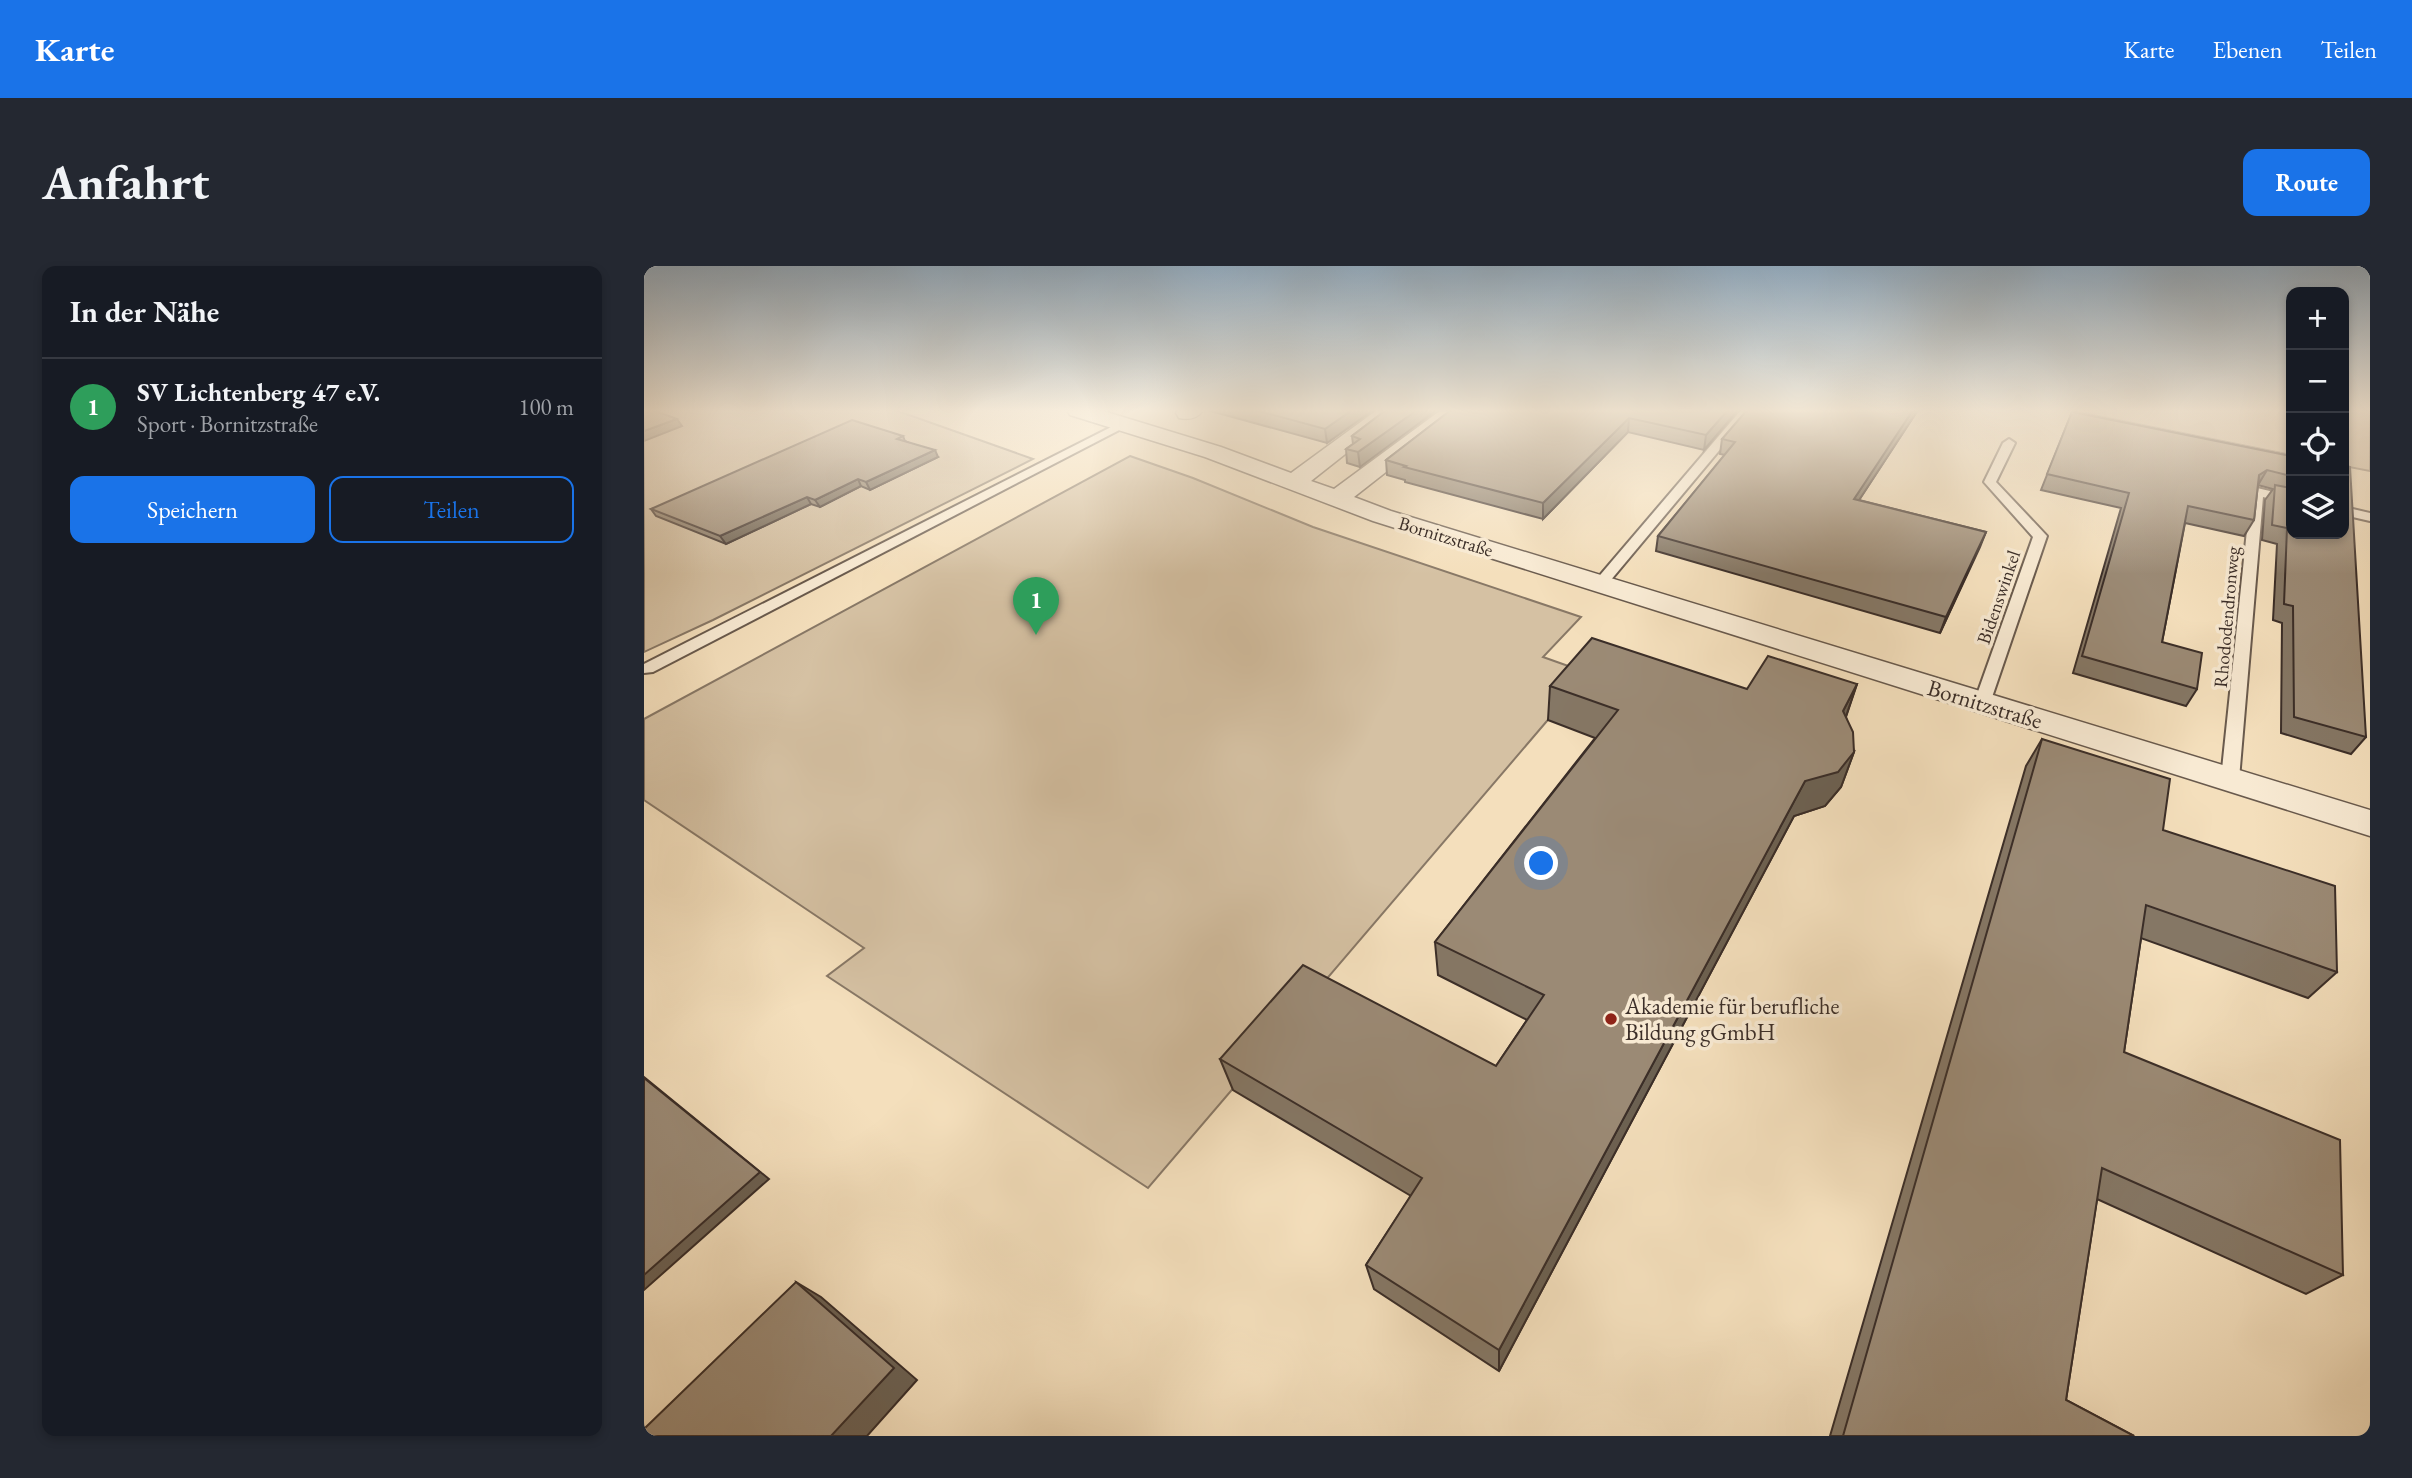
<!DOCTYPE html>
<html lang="de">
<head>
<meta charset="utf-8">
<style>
  :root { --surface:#171b24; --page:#242831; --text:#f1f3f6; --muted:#9ea1a6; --line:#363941; --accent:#1a73e8 }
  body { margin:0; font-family:"EB Garamond",serif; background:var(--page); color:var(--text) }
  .controls { position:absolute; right:21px; top:21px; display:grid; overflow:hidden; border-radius:14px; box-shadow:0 4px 10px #0003 }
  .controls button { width:63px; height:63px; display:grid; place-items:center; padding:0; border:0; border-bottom:2px solid var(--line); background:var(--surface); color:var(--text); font:35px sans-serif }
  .you { position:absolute; left:898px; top:598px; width:24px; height:24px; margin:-18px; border:5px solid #fff; border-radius:50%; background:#1a73e8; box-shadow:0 0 0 10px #1a73e833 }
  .badge { display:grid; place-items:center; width:46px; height:46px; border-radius:50%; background:var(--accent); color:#fff; font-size:23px; font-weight:700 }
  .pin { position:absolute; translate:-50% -58px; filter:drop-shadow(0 2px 4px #0008) }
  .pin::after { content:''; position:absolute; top:37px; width:24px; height:21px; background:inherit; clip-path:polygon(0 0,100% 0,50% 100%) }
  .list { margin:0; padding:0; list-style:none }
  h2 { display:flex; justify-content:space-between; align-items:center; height:91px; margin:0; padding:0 28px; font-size:30px }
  h2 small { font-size:23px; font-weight:400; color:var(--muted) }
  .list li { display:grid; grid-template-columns:46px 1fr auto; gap:21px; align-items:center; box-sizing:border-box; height:98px; padding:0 28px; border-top:2px solid var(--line) }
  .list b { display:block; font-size:26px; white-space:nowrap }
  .list p { margin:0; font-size:23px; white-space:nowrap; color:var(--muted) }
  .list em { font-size:23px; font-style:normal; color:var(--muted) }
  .actions { display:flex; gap:14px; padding:21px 28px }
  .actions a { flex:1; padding:16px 0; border:2px solid var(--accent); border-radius:14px; text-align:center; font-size:24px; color:var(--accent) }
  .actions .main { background:var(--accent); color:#fff }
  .icon { flex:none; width:38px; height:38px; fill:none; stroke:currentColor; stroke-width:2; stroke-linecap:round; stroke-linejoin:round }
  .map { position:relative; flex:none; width:1726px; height:1170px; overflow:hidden; border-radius:14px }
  header { display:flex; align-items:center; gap:42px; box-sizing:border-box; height:98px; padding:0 35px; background:var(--accent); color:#fff }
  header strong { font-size:33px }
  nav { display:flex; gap:38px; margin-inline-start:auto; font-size:24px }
  .intro { display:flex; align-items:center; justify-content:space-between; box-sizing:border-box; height:168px; padding:0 42px }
  h1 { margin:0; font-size:49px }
  .button { padding:18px 32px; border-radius:14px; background:var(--accent); color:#fff; font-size:24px; font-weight:700 }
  main { display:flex; gap:42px; padding:0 42px }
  aside { flex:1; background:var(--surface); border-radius:14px; box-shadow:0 4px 10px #0003 }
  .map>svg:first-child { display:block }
  .green { fill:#d5c1a3; stroke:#887866; stroke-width:2 }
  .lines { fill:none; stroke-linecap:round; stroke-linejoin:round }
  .service-casing { stroke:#695a4d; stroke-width:4 }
  .minor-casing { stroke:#695a4d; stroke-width:3 }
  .service { fill:#f8ead3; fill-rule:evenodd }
  .minor { fill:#f8ead3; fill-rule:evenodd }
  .wall { fill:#857765; stroke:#3b2e28; stroke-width:2 }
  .shaded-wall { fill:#6c6152; stroke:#3b2e28; stroke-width:2 }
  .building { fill:#9b8a75; stroke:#3b2e28; stroke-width:2 }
  .poi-dot { fill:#8f2418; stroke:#f8ead3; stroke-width:2.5 }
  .labels { text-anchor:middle; stroke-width:7; stroke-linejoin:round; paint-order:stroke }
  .far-street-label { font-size:19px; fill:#3b2e28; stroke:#f8ead3 }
  .street-label { font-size:23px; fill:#3b2e28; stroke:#f8ead3 }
  .poi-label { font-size:23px; fill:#3b2e28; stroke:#f8ead3; text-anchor:start }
</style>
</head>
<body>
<header>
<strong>Karte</strong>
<nav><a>Karte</a><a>Ebenen</a><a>Teilen</a></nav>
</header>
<div class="intro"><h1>Anfahrt</h1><a class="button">Route</a></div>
<main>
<aside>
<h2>In der Nähe<small></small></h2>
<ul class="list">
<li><span class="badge" style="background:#2e9e5b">1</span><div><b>SV Lichtenberg 47 e.V.</b><p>Sport · Bornitzstraße</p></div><em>100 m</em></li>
</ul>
<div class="actions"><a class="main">Speichern</a><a>Teilen</a></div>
</aside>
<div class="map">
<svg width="1726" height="1170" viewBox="0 0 1726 1170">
  <rect width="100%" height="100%" fill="#f4dfbc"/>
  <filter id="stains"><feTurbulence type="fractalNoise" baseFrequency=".00286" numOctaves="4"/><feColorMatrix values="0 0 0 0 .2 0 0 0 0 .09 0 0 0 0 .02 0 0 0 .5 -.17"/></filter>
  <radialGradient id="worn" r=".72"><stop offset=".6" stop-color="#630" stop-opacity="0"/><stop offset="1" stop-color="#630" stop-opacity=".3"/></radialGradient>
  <g class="green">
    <path d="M5,144H251L389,193L69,354L0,386V146Z"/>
    <path d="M1424,144H1647V189Z"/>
    <path d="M1700,144H1726V205L1700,200Z"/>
    <path d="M486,190L549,212L669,261L937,351L899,391L944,407L504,922L183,710L220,682L0,534V453Z"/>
  </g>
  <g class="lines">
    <defs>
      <g id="service">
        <path d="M1097,144H1109L961,321H951V315Z"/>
        <path d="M479,155L485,158L483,160L9,406L0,407V398Z"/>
        <path d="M1365,173L1371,177L1352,216L1403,270L1346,437L1338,442L1330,437L1389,271L1340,216L1359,177Z"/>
        <path d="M1613,222L1647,230V238L1619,231L1595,513L1592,517H1580L1577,513L1607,226Z"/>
        <path d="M1700,241L1726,247V255L1700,249Z"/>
      </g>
      <g id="minor">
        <path d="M423,144H456L577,181L647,207L733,144H757L667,215L690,223L797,144H821L710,231L747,245L1726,544V570L729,255L561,191L426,149Z"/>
        <path d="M534,144H559C553,153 545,154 535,152L532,147Z"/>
      </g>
    </defs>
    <use href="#service" class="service-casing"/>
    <use href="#minor" class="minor-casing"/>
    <use href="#service" class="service"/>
    <use href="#minor" class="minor"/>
  </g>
  <g class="wall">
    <path d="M563,144H729L683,177Z"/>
    <path d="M742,144L716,201L703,197L702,183L709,178L708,170Z"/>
    <path d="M807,144H1094L1060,184L984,166L899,253L761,216V214L743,209L742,194Z"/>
    <path d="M1274,144L1215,234L1342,266L1296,367L1012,285L1014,270L1081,189L1076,188L1078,173Z"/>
    <path d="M1428,146L1647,190V268L1722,471L1707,488L1637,467L1638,357L1629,354L1633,278L1618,274L1621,234L1629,223L1614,219L1610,254L1600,270L1541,257L1518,376L1553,423L1542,440L1429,407L1477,242L1397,224Z"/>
    <path d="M259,170L261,175L294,191L226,224L217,220L176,241L167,238L82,278L12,250L7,243Z"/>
    <path d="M1213,418L1202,451L1210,486L1197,521L1181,540L1150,550L855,1105L730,1023L722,999L767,930L589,824L576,793L852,800L883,754L794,709L791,676L951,472L904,454L906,420L1103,423Z"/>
    <path d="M1398,473L1693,706L1664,732L1497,672L1480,786L1699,1009L1662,1028L1453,933L1422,1134L1490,1170H1186L1382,500Z"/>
  </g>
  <g class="shaded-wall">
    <path d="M708,144H729L683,177L681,163Z"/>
    <path d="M773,144H793L716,201L714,186Z"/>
    <path d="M1084,144H1094L1060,184L1062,169Z"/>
    <path d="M1269,144H1274L1206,248L1210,233Z"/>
    <path d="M985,152L984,166L899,253V237Z"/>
    <path d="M33,153L38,160L0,175V165Z"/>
    <path d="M291,184L294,191L226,224L222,216Z"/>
    <path d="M1623,204L1614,219L1615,209Z"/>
    <path d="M214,213L217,220L176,241L171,234Z"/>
    <path d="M163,231L167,238L82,278L76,270Z"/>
    <path d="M1342,266L1336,281L1296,367L1302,351Z"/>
    <path d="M1213,418L1201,453L1199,445Z"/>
    <path d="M1210,486L1197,521L1181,540L1150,550L855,1105V1084L1161,515Z"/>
    <path d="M0,811L125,913L0,1024Z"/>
    <path d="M152,1016L177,1031L273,1114L223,1170H187Z"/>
  </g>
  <g class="building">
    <path d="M0,144H9L33,153L0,165Z"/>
    <path d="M611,144H708L681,163Z"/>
    <path d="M742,144H773L714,186L702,183L716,173L708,170Z"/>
    <path d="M807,144H1084L1062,169L985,152L899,237L760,201L762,200L742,194Z"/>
    <path d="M1103,144H1269L1210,233L1342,266L1302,351L1014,270L1091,176L1078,173Z"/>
    <path d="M1428,146L1647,190V210L1623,204L1615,209L1610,254L1544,240L1518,376L1558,387L1553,423L1438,390L1485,227L1403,208Z"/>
    <path d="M208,154L259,170L253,173L291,184L222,216L214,213L171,234L163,231L76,270L7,243Z"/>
    <path d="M1700,199L1706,201L1722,471L1650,451L1649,340L1640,338L1643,262L1628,259L1631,219L1647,222V268H1700Z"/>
    <path d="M948,372L1103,423L1124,390L1213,418L1199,445L1209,466L1210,486L1194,506L1161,515L855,1084L722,999L778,912L576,793L659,699L852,800L900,729L791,676L974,444L906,420Z"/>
    <path d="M1398,473L1526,513L1519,564L1691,620L1693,706L1502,639L1480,786L1696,874L1699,1009L1458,902L1422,1134L1490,1170H1199Z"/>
    <path d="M0,812L116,906L0,1009Z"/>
    <path d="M152,1016L250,1102L187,1170H0V1163Z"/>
  </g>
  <linearGradient id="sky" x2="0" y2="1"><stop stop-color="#93adc2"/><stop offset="0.47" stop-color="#faf1e1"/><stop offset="1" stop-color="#faf1e1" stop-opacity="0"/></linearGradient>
  <rect width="1726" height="308" fill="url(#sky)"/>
  <circle class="poi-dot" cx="967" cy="753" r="7"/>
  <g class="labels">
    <g class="far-street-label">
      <text transform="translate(802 270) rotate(17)" y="7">Bornitzstraße</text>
      <text transform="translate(1354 331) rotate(-71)" y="7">Bidenswinkel</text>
      <text transform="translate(1582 351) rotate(-85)" y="7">Rhododendronweg</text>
    </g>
    <g class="street-label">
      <text transform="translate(1341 438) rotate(17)" y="8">Bornitzstraße</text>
    </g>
    <g class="poi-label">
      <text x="981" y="748">Akademie für berufliche<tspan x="981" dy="26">Bildung gGmbH</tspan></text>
    </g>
  </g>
  <rect width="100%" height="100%" filter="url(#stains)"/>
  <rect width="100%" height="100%" fill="url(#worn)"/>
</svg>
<div class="controls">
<button>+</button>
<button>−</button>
<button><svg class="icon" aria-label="locate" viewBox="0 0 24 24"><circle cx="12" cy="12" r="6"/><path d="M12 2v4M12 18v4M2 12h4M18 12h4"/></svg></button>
<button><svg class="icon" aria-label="layers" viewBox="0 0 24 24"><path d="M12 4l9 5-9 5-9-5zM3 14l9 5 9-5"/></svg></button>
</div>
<div class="you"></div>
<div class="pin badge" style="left:392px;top:369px;background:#2e9e5b">1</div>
</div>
</main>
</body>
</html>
